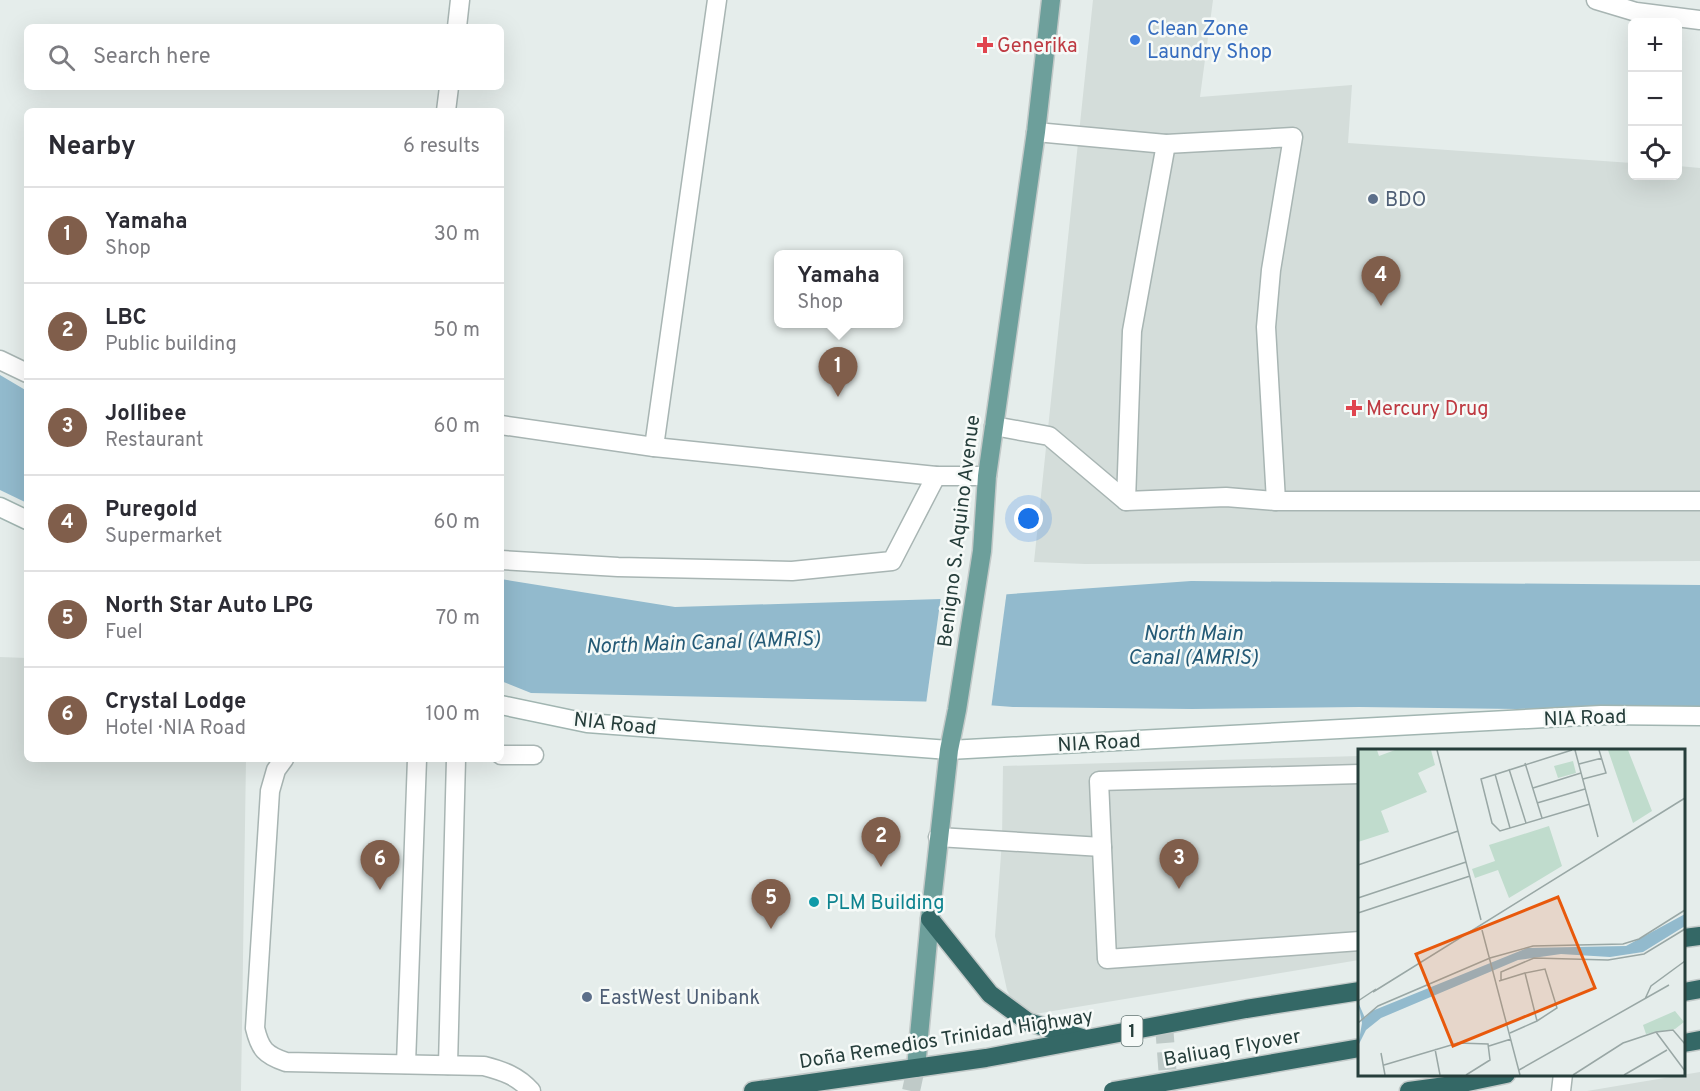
<!DOCTYPE html>
<html lang="en">
<head>
<meta charset="utf-8">
<style>
  :root { --surface:#fff; --page:#f7f7f7; --text:#2b2b33; --muted:#7c7c81; --line:#e1e1e2; --accent:#805e4b }
  body { margin:0; font-family:Overpass,sans-serif; background:var(--page); color:var(--text) }
  .controls { position:absolute; right:18px; top:18px; display:grid; overflow:hidden; border-radius:9px; box-shadow:0 6px 24px #0002 }
  .controls button { width:54px; height:54px; display:grid; place-items:center; padding:0; border:0; border-bottom:2px solid var(--line); background:var(--surface); color:var(--text); font:30px sans-serif }
  .you { position:absolute; left:1029px; top:519px; width:21px; height:21px; margin:-15px; border:4px solid #fff; border-radius:50%; background:#1a73e8; box-shadow:0 0 0 9px #1a73e833 }
  .badge { display:grid; place-items:center; width:39px; height:39px; border-radius:50%; background:var(--accent); color:#fff; font-size:20px; font-weight:700 }
  .pin { position:absolute; translate:-50% -50px; filter:drop-shadow(0 2px 3px #0008) }
  .pin::after { content:''; position:absolute; top:32px; width:21px; height:18px; background:inherit; clip-path:polygon(0 0,100% 0,50% 100%) }
  .popup { position:absolute; left:774px; top:250px; width:129px; height:78px; box-sizing:border-box; display:grid; place-content:center; border-radius:9px; background:var(--surface); filter:drop-shadow(0 2px 4px #0005); font-size:20px; white-space:nowrap; color:var(--muted) }
  .popup b { font-size:22px; color:var(--text) }
  .popup::after { content:''; position:absolute; left:50%; top:100%; margin-left:-12px; border:12px solid transparent; border-top-color:var(--surface) }
  .list { margin:0; padding:0; list-style:none }
  h2 { display:flex; justify-content:space-between; align-items:center; height:78px; margin:0; padding:0 24px; font-size:26px }
  h2 small { font-size:20px; font-weight:400; color:var(--muted) }
  .list li { display:grid; grid-template-columns:39px 1fr auto; gap:18px; align-items:center; box-sizing:border-box; height:96px; padding:0 24px; border-top:2px solid var(--line) }
  .list b { display:block; font-size:22px; white-space:nowrap }
  .list p { margin:0; font-size:20px; white-space:nowrap; color:var(--muted) }
  .list em { font-size:20px; font-style:normal; color:var(--muted) }
  .icon { flex:none; width:33px; height:33px; fill:none; stroke:currentColor; stroke-width:2; stroke-linecap:round; stroke-linejoin:round }
  .map { position:relative; flex:none; width:1700px; height:1091px; overflow:hidden }
  .search { position:absolute; background:var(--surface); box-shadow:0 6px 24px #0002; left:24px; top:24px; width:480px; height:66px; display:flex; align-items:center; gap:15px; box-sizing:border-box; padding:0 21px; border-radius:9px; color:var(--muted); font-size:22px }
  .panel { position:absolute; background:var(--surface); box-shadow:0 6px 24px #0002; left:24px; top:108px; width:480px; height:654px; border-radius:9px }
  .map>svg:first-child { display:block }
  .built { fill:#d4ddda }
  .water { fill:#92bacd }
  .pier { fill:#e5edeb }
  .lines { fill:none; stroke-linecap:round; stroke-linejoin:round }
  .primary-tunnel { stroke:#bfcac8; stroke-width:18; stroke-dasharray:18 9; stroke-linecap:butt }
  .highway-tunnel { stroke:#bfcac8; stroke-width:18; stroke-dasharray:18 9; stroke-linecap:butt }
  .lane-casing { stroke:#a8b5b3; stroke-width:21 }
  .street-casing { stroke:#a8b5b3; stroke-width:21 }
  .secondary-casing { stroke:#a1b5b1; stroke-width:21 }
  .primary-casing { stroke:#c2c9c8; stroke-width:21 }
  .highway-casing { stroke:#c2c9c8; stroke-width:21 }
  .lane { stroke:#fff; stroke-width:18 }
  .street { stroke:#fff; stroke-width:18 }
  .secondary { stroke:#fff; stroke-width:18 }
  .primary { stroke:#6d9f9b; stroke-width:18 }
  .highway { stroke:#346866; stroke-width:18 }
  .highway-bridge-casing { stroke:#c2c9c8; stroke-width:21; stroke-linecap:butt }
  .highway-bridge { stroke:#346866; stroke-width:18 }
  .shop-dot { fill:#3f7fe0; stroke:#f6faf8; stroke-width:2 }
  .health-dot { fill:#e0444e; stroke:#f6faf8; stroke-width:2 }
  .service-dot { fill:#5c6f8a; stroke:#f6faf8; stroke-width:2 }
  .culture-dot { fill:#0f9aa8; stroke:#f6faf8; stroke-width:2 }
  .labels { text-anchor:middle; stroke-width:5; stroke-linejoin:round; paint-order:stroke }
  .shield { fill:#f6faf8; stroke:#647674; stroke-width:1.5 }
  .shield-label { font-size:18px; font-weight:bold; fill:#263e3b }
  .shop-label { font-size:20px; fill:#366cbe; stroke:#f6faf8; text-anchor:start }
  .health-label { font-size:20px; fill:#be3a42; stroke:#f6faf8; text-anchor:start }
  .service-label { font-size:20px; fill:#4e5e75; stroke:#f6faf8; text-anchor:start }
  .street-label { font-size:20px; fill:#263e3b; stroke:#f6faf8 }
  .culture-label { font-size:20px; fill:#0d838f; stroke:#f6faf8; text-anchor:start }
  .water-label { font-size:21px; font-style:italic; fill:#245a76; stroke:#f6faf8 }
  .inset-road { fill:none; stroke:#99a7a5; stroke-width:1.5 }
  .view { fill:#e8590c; fill-opacity:0.15; stroke:#e8590c; stroke-width:3 }
  .inset-edge { fill:none; stroke:#263e3b; stroke-width:3 }
</style>
</head>
<body>
<div class="map">
<svg width="1700" height="1091" viewBox="0 0 1700 1091">
  <rect width="100%" height="100%" fill="#e5edeb"/>
  <g class="built">
    <path d="M1093,0H1213L1200,97L1352,85L1348,143L1632,163V176H1678V166L1700,168V561L1085,564L1034,562Z"/>
    <path d="M0,657L27,658V759H246L241,1091H0Z"/>
    <path d="M1359,756V960L1029,1015L1013,1002L1007,990L995,936L1002,841L1003,766Z"/>
    <path d="M1700,1072V1091H1587Z"/>
  </g>
  <g class="water">
    <path d="M0,375L27,391V503L0,490Z"/>
    <path d="M501,579L675,607L941,599L1191,581L1700,585V706L1517,709L1359,707L1192,709L1013,707L947,702L531,693L501,681Z"/>
  </g>
  <path class="pier" d="M1007,590L991,709L926,704L941,596Z"/>
  <g class="lines">
    <path class="primary-tunnel" d="M911,1091L916,1068"/>
    <path class="highway-tunnel" d="M1164,1025L1169,1091"/>
    <defs>
      <g id="lane">
        <path d="M1036,132L1166,144L1293,137L1271,270L1266,327L1276,501"/>
        <path d="M994,426L1049,436L1126,501L1226,497L1276,501H1700"/>
        <path d="M1126,501L1132,331L1166,144"/>
        <path d="M501,755H534"/>
        <path d="M284,759L276,770L270,791L255,1028C260,1049 265,1055 286,1062L484,1066C503,1071 518,1076 531,1091"/>
        <path d="M1360,774L1099,781L1107,959L1360,941"/>
        <path d="M938,837L1102,847"/>
        <path d="M406,1064L417,759"/>
        <path d="M448,1065L456,759"/>
        <path d="M1561,1091L1563,1074"/>
      </g>
      <g id="street">
        <path d="M1596,0L1636,12L1700,20"/>
        <path d="M457,27L460,0"/>
        <path d="M446,111L449,87"/>
        <path d="M0,360L27,373"/>
        <path d="M501,425L654,447L717,0"/>
        <path d="M654,447L936,476H987"/>
        <path d="M501,560L618,567L792,571L892,561L936,476"/>
      </g>
      <g id="secondary">
        <path d="M0,507L27,520"/>
        <path d="M501,705L587,723L949,750L1601,715L1700,716"/>
      </g>
      <path id="primary" d="M916,1068L930,919L949,750L957,710L982,551L987,476L1036,132L1051,0"/>
      <g id="highway">
        <path d="M930,919L990,994L1028,1022L1082,1038"/>
        <path d="M1684,938L1700,936"/>
        <path d="M1684,992L1700,989"/>
        <path d="M1684,1043L1700,1040"/>
        <path d="M753,1091L986,1058L1246,1009L1360,991"/>
        <path d="M1409,1091L1453,1085L1506,1074"/>
      </g>
    </defs>
    <use href="#lane" class="lane-casing"/>
    <use href="#street" class="street-casing"/>
    <use href="#secondary" class="secondary-casing"/>
    <use href="#primary" class="primary-casing"/>
    <use href="#highway" class="highway-casing"/>
    <use href="#lane" class="lane"/>
    <use href="#street" class="street"/>
    <use href="#secondary" class="secondary"/>
    <use href="#primary" class="primary"/>
    <use href="#highway" class="highway"/>
    <defs>
      <path id="highway-bridge" d="M1113,1091L1360,1048"/>
    </defs>
    <use href="#highway-bridge" class="highway-bridge-casing"/>
    <use href="#highway-bridge" class="highway-bridge"/>
  </g>
  <circle class="shop-dot" cx="1135" cy="40" r="6"/>
  <g class="health-dot">
    <path d="M982 36h6v6h6v6h-6v6h-6v-6h-6v-6h6z"/>
    <path d="M1351 399h6v6h6v6h-6v6h-6v-6h-6v-6h6z"/>
  </g>
  <g class="service-dot">
    <circle cx="1373" cy="199" r="6"/>
    <circle cx="587" cy="997" r="6"/>
  </g>
  <circle class="culture-dot" cx="814" cy="902" r="6"/>
  <g class="labels">
    <rect class="shield" x="1121.5" y="1016" width="21" height="30" rx="4.5"/>
    <g class="shield-label">
      <text x="1132" y="1037">1</text>
    </g>
    <g class="shop-label">
      <text x="1147" y="35">Clean Zone<tspan x="1147" dy="23">Laundry Shop</tspan></text>
    </g>
    <g class="health-label">
      <text x="997" y="52">Generika</text>
      <text x="1366" y="415">Mercury Drug</text>
    </g>
    <g class="service-label">
      <text x="1385" y="206">BDO</text>
      <text x="599" y="1004">EastWest Unibank</text>
    </g>
    <g class="street-label">
      <text transform="translate(958 531) rotate(-83)" y="7">Benigno S. Aquino Avenue</text>
      <text transform="translate(1585 717) rotate(-2)" y="7">NIA Road</text>
      <text transform="translate(615 723) rotate(6)" y="7">NIA Road</text>
      <text transform="translate(1099 742) rotate(-3)" y="7">NIA Road</text>
      <text transform="translate(946 1038) rotate(-9)" y="7">Doña Remedios Trinidad Highway</text>
      <text transform="translate(1232 1047) rotate(-10)" y="7">Baliuag Flyover</text>
    </g>
    <g class="culture-label">
      <text x="826" y="909">PLM Building</text>
    </g>
    <g class="water-label">
      <text x="1193" y="640">North Main<tspan x="1193" dy="24">Canal (AMRIS)</tspan></text>
      <text transform="translate(703 642) rotate(-2)" y="7">North Main Canal (AMRIS)</text>
    </g>
  </g>
  <g transform="translate(1358 749)">
    <rect width="327" height="327" fill="#e5edeb"/>
    <path d="M0,1H19L21,7L37,1H73L77,16L60,24L69,43L23,62L31,83L0,93ZM250,1H270L294,62L275,74ZM215,12L218,24L200,29L196,17ZM191,77L204,117L151,149L140,121L117,129L114,120L137,112L131,96ZM317,262L326,273L317,280L288,285L285,276Z" fill="#c0dccd"/>
    <path d="M327,165V177L285,203L252,208L203,205L160,211L23,269L8,281L0,297L4,274L0,253L7,269L14,262L169,199L268,197Z" fill="#92bacd"/>
    <path class="inset-road" d="M79,1L123,171M214,1L123,30L134,74L142,82L232,55M217,1L240,88M167,14L184,69M221,15L244,9M151,20L168,74M137,25L152,79M225,30L248,24L241,1M175,39L223,24M179,54L227,40M0,116L100,82M0,149L108,113M0,164L112,127M124,181L162,326M143,231V223L176,209L250,211L286,205L327,180M141,232L167,224M15,243L327,49M287,250L293,237L327,212M0,252L18,240M0,274L20,257L132,209L175,197L265,195L281,190L327,161M298,283L327,322M152,284L179,272L199,259L187,220L167,224L179,272M131,297L153,290M77,300L82,326M23,304L27,326M26,316L100,294L130,295L132,311L108,326M161,321L311,236M215,326L265,294L298,283L315,281L327,295M266,326L309,301"/>
    <path class="view" d="M200,148L237,239L95,297L58,205Z"/>
    <rect width="327" height="327" class="inset-edge"/>
  </g>
</svg>
<div class="controls">
<button>+</button>
<button>−</button>
<button><svg class="icon" aria-label="locate" viewBox="0 0 24 24"><circle cx="12" cy="12" r="6"/><path d="M12 2v4M12 18v4M2 12h4M18 12h4"/></svg></button>
</div>
<div class="you"></div>
<div class="pin badge" style="left:838px;top:397px">1</div>
<div class="popup"><b>Yamaha</b>Shop</div>
<div class="pin badge" style="left:881px;top:867px">2</div>
<div class="pin badge" style="left:1179px;top:889px">3</div>
<div class="pin badge" style="left:1381px;top:306px">4</div>
<div class="pin badge" style="left:771px;top:929px">5</div>
<div class="pin badge" style="left:380px;top:890px">6</div>
<div class="search"><svg class="icon" aria-label="search" viewBox="0 0 24 24"><circle cx="10" cy="10" r="6"/><path d="M15 15l6 6"/></svg>Search here</div>
<section class="panel">
<h2>Nearby<small>6 results</small></h2>
<ul class="list">
<li><span class="badge">1</span><div><b>Yamaha</b><p>Shop</p></div><em>30 m</em></li>
<li><span class="badge">2</span><div><b>LBC</b><p>Public building</p></div><em>50 m</em></li>
<li><span class="badge">3</span><div><b>Jollibee</b><p>Restaurant</p></div><em>60 m</em></li>
<li><span class="badge">4</span><div><b>Puregold</b><p>Supermarket</p></div><em>60 m</em></li>
<li><span class="badge">5</span><div><b>North Star Auto LPG</b><p>Fuel</p></div><em>70 m</em></li>
<li><span class="badge">6</span><div><b>Crystal Lodge</b><p>Hotel · NIA Road</p></div><em>100 m</em></li>
</ul>
</section>
</div>
</body>
</html>
